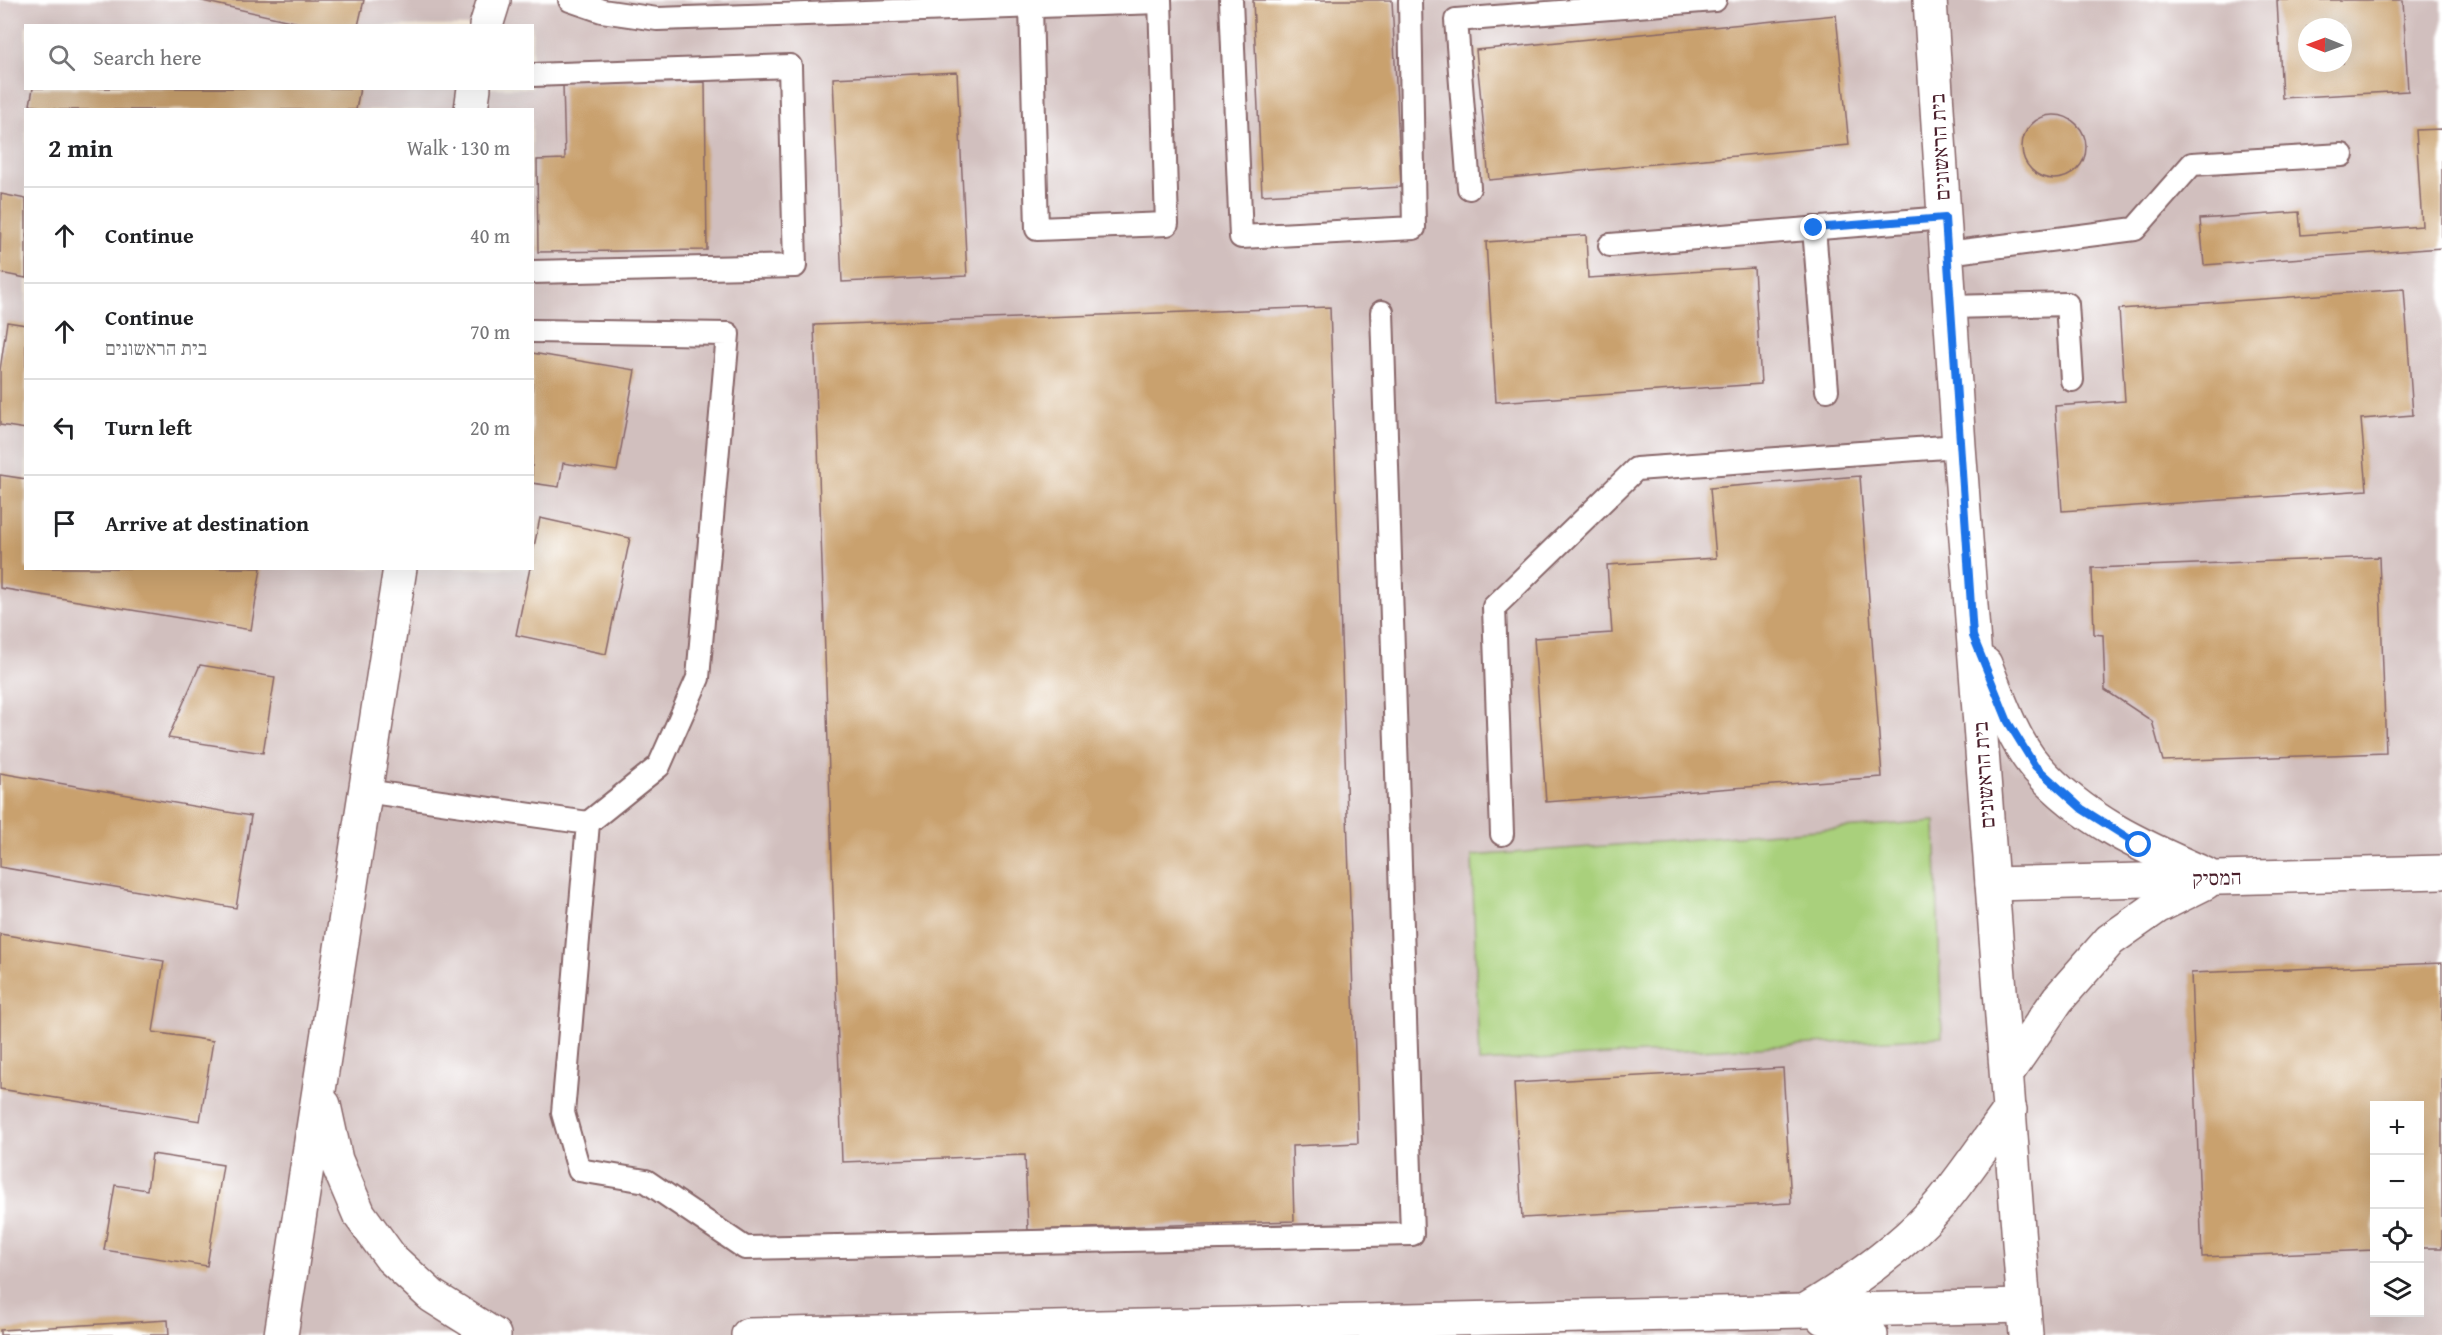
<!DOCTYPE html>
<html lang="en">
<head>
<meta charset="utf-8">
<style>
  :root { --surface:#fff; --page:#f6f6f6; --text:#202124; --muted:#757577; --line:#e0e0e0 }
  body { margin:0; font-family:"Gentium Book Plus","Frank Ruhl Libre",serif; background:var(--page); color:var(--text) }
  .controls { position:absolute; right:18px; bottom:18px; display:grid; overflow:hidden; border-radius:0px; box-shadow:0 6px 24px #0002 }
  .controls button { width:54px; height:54px; display:grid; place-items:center; padding:0; border:0; border-bottom:2px solid var(--line); background:var(--surface); color:var(--text); font:30px sans-serif }
  .compass { position:absolute; left:2298px; top:18px; width:54px; height:54px; border-radius:50%; background:var(--surface); box-shadow:0 6px 24px #0002; rotate:271deg }
  .stop { position:absolute; width:18px; height:18px; margin:-14px; border:4px solid #1a73e8; border-radius:50%; background:#fff }
  .stop.end { background:#1a73e8; border-color:#fff; box-shadow:0 2px 6px #0008 }
  .list { margin:0; padding:0; list-style:none }
  h2 { display:flex; justify-content:space-between; align-items:center; height:78px; margin:0; padding:0 24px; font-size:26px }
  h2 small { font-size:20px; font-weight:400; color:var(--muted) }
  .list li { display:grid; grid-template-columns:39px 1fr auto; gap:18px; align-items:center; box-sizing:border-box; height:96px; padding:0 24px; border-top:2px solid var(--line) }
  .list b { display:block; font-size:22px; white-space:nowrap }
  .list p { margin:0; font-size:20px; white-space:nowrap; color:var(--muted) }
  .list em { font-size:20px; font-style:normal; color:var(--muted) }
  .icon { flex:none; width:33px; height:33px; fill:none; stroke:currentColor; stroke-width:2; stroke-linecap:round; stroke-linejoin:round }
  .map { position:relative; flex:none; width:2442px; height:1335px; overflow:hidden }
  .search { position:absolute; background:var(--surface); box-shadow:0 6px 24px #0002; left:24px; top:24px; width:510px; height:66px; display:flex; align-items:center; gap:15px; box-sizing:border-box; padding:0 21px; border-radius:0px; color:var(--muted); font-size:22px }
  .panel { position:absolute; background:var(--surface); box-shadow:0 6px 24px #0002; left:24px; top:108px; width:510px; height:462px; border-radius:0px }
  .map>svg:first-child { display:block }
  .industrial { fill:#d1bfbe; fill-rule:evenodd }
  .green { fill:#a9d07b; stroke:#7a7853; stroke-width:1.5 }
  .building { fill:#c9a16e; fill-rule:evenodd }
  .lines { fill:none; stroke-linecap:round; stroke-linejoin:round }
  .lane-casing { stroke:#876668; stroke-width:26 }
  .street-casing { stroke:#876668; stroke-width:36 }
  .lane { stroke:#fff; stroke-width:22 }
  .street { stroke:#fff; stroke-width:33 }
  .route { stroke:#1a73e8; stroke-width:8 }
  .labels { text-anchor:middle; stroke-width:5; stroke-linejoin:round; paint-order:stroke }
  .street-label { font-size:21px; fill:#4a1f2b; stroke:#fff }
</style>
</head>
<body>
<div class="map">
<svg width="2442" height="1335" viewBox="0 0 2442 1335">
  <rect width="100%" height="100%" fill="#fff"/>
  <filter id="ink" filterUnits="userSpaceOnUse"><feTurbulence type="fractalNoise" baseFrequency=".0167" numOctaves="2"/><feDisplacementMap in="SourceGraphic" scale="12" xChannelSelector="R" yChannelSelector="G"/><feConvolveMatrix kernelMatrix="1 2 1 2 8 2 1 2 1" color-interpolation-filters="sRGB"/></filter>
  <filter id="wash" filterUnits="userSpaceOnUse"><feTurbulence type="fractalNoise" baseFrequency=".008" numOctaves="4" result="noise"/><feDisplacementMap in="SourceGraphic" scale="24" xChannelSelector="R" yChannelSelector="G"/><feGaussianBlur stdDeviation="1.35" result="paint"/><feColorMatrix in="noise" values="0 0 0 0 0 0 0 0 0 0 0 0 0 0 0 0 0 1.4 0 .05"/><feComposite in="paint" operator="in"/></filter>
  <g filter="url(#wash)">
    <rect width="100%" height="100%" fill="#f8ebd9"/>
    <path class="industrial" d="M0,0H2442V1335H0ZM26,26H532V88H26ZM2307,27H2343V63H2307ZM26,110H532V568H26ZM2374,1106H2420V1312H2374Z"/>
    <path class="green" d="M1935,821L1942,1037L1479,1062L1472,856Z"/>
    <g id="blocks">
      <g class="building">
        <path d="M198,0H364L358,26H312Z"/>
        <path d="M1253,0H1392L1401,187L1262,195Z"/>
        <path d="M2277,0H2403L2408,91L2282,98ZM2307,27H2343V63H2307Z"/>
        <path d="M1836,15L1849,145L1489,180L1476,50Z"/>
        <path d="M957,72L967,276L842,282L833,78Z"/>
        <path d="M705,82L707,250L538,252L537,160L565,159L563,84Z"/>
        <path d="M33,88H360L356,110H58L30,105Z"/>
        <circle cx="2054" cy="147" r="32"/>
        <path d="M2442,129V248L2204,265L2200,219L2299,212L2301,235L2422,226L2416,130Z"/>
        <path d="M1,194L26,199V278L0,273Z"/>
        <path d="M1586,235L1588,278L1754,268L1761,384L1496,402L1486,242Z"/>
        <path d="M2404,289L2413,415L2361,419L2367,490L2062,511L2055,406L2125,401L2119,309Z"/>
        <path d="M1330,307L1358,1143L1292,1146L1294,1221L1028,1230L1025,1155L842,1162L814,325Z"/>
        <path d="M7,322L26,325V429L0,425V370Z"/>
        <path d="M532,353L635,370L617,471L563,463L559,487L532,483Z"/>
        <path d="M0,475L26,479V568H261L251,630L0,588Z"/>
        <path d="M1860,476L1882,777L1546,802L1534,638L1612,633L1607,565L1716,558L1710,488Z"/>
        <path d="M540,518L630,538L606,654L516,635L530,568H532V556Z"/>
        <path d="M2379,557L2386,753L2163,761L2152,721L2105,690L2103,635L2094,634L2092,568Z"/>
        <path d="M200,665L275,677L263,753L168,738Z"/>
        <path d="M0,773L251,816L236,908L0,867Z"/>
        <path d="M0,934L164,961L153,1032L213,1041L200,1121L0,1089Z"/>
        <path d="M2442,963V1248H2420V1106H2374V1250L2202,1257L2191,973Z"/>
        <path d="M1783,1068L1791,1203L1522,1218L1514,1083Z"/>
        <path d="M152,1154L223,1165L207,1266L104,1250L115,1185L147,1190Z"/>
        <path d="M168,1320L169,1335H0V1330Z"/>
      </g>
    </g>
  </g>
  <g filter="url(#ink)">
    <use href="#blocks" fill-opacity="0" stroke="#876668" stroke-width="1.5"/>
    <g class="lines">
      <defs>
        <g id="lane">
          <path d="M570,0L602,11L657,19L1160,2"/>
          <path d="M1231,0L1241,237L1414,228L1410,0"/>
          <path d="M1031,7L1037,229L1167,224L1160,0"/>
          <path d="M532,75L790,66L795,266L532,272"/>
          <path d="M1469,188L1456,20L1715,0"/>
          <path d="M1814,228L1827,390"/>
          <path d="M1610,245L1945,218"/>
          <path d="M1947,253L2135,229L2192,164L2342,155"/>
          <path d="M1950,307L2067,304L2072,380"/>
          <path d="M532,331L728,334L698,678L659,766L588,823"/>
          <path d="M365,791L588,823L563,1113L579,1170L646,1181L745,1248L1412,1234L1382,312"/>
          <path d="M1502,834L1494,607L1636,469L1959,446"/>
        </g>
        <g id="street">
          <path d="M1930,0L1959,446L2026,1335"/>
          <path d="M486,26L494,0"/>
          <path d="M471,110L474,88"/>
          <path d="M1985,664C1998,696 2013,741 2036,767C2083,820 2141,846 2205,874"/>
          <path d="M1992,884L2442,872"/>
          <path d="M2007,1073L2058,999L2110,940L2157,907L2205,883"/>
          <path d="M324,1105L336,1160L359,1214L391,1258L432,1296L494,1335"/>
          <path d="M1806,1310C1853,1282 1906,1244 1942,1202C1966,1173 1987,1141 2010,1110"/>
          <path d="M1823,1318L1871,1335"/>
          <path d="M281,1335L400,568"/>
          <path d="M748,1335L2024,1306"/>
        </g>
      </defs>
      <use href="#lane" class="lane-casing"/>
      <use href="#street" class="street-casing"/>
      <use href="#lane" class="lane"/>
      <use href="#street" class="street"/>
    </g>
  </g>
  <g class="lines" filter="url(#ink)">
    <path class="route" d="M1814,228L1945,218L1973,636L2008,722L2035,766L2082,809L2139,845"/>
  </g>
  <g class="labels">
    <g class="street-label">
      <text transform="translate(1940 147) rotate(-93)" y="7">בית הראשונים</text>
      <text transform="translate(1984 775) rotate(-94)" y="7">בית הראשונים</text>
      <text transform="translate(2217 878) rotate(-2)" y="7">המסיק</text>
    </g>
  </g>
</svg>
<div class="controls">
<button>+</button>
<button>−</button>
<button><svg class="icon" aria-label="locate" viewBox="0 0 24 24"><circle cx="12" cy="12" r="6"/><path d="M12 2v4M12 18v4M2 12h4M18 12h4"/></svg></button>
<button><svg class="icon" aria-label="layers" viewBox="0 0 24 24"><path d="M12 4l9 5-9 5-9-5zM3 14l9 5 9-5"/></svg></button>
</div>
<svg class="compass" viewBox="-18 -18 36 36"><path d="M0-13l5 13h-10z" fill="#e53935"/><path d="M0 13l5-13h-10z" fill="#757577"/></svg>
<div class="stop" style="left:2139px;top:845px"></div>
<div class="stop end" style="left:1814px;top:228px"></div>
<div class="search"><svg class="icon" aria-label="search" viewBox="0 0 24 24"><circle cx="10" cy="10" r="6"/><path d="M15 15l6 6"/></svg>Search here</div>
<section class="panel">
<h2>2 min<small>Walk · 130 m</small></h2>
<ul class="list">
<li><svg class="icon" aria-label="ahead" viewBox="0 0 24 24"><path d="M12 20V5M6 11l6-6 6 6"/></svg><div><b>Continue</b></div><em>40 m</em></li>
<li><svg class="icon" aria-label="ahead" viewBox="0 0 24 24"><path d="M12 20V5M6 11l6-6 6 6"/></svg><div><b>Continue</b><p>בית הראשונים</p></div><em>70 m</em></li>
<li><svg class="icon" aria-label="left" viewBox="0 0 24 24"><path d="M17 20v-9H6M10 6l-5 5 5 5"/></svg><div><b>Turn left</b></div><em>20 m</em></li>
<li><svg class="icon" aria-label="arrive" viewBox="0 0 24 24"><path d="M6 21V4h12l-3 4 3 4H6"/></svg><div><b>Arrive at destination</b></div></li>
</ul>
</section>
</div>
</body>
</html>
